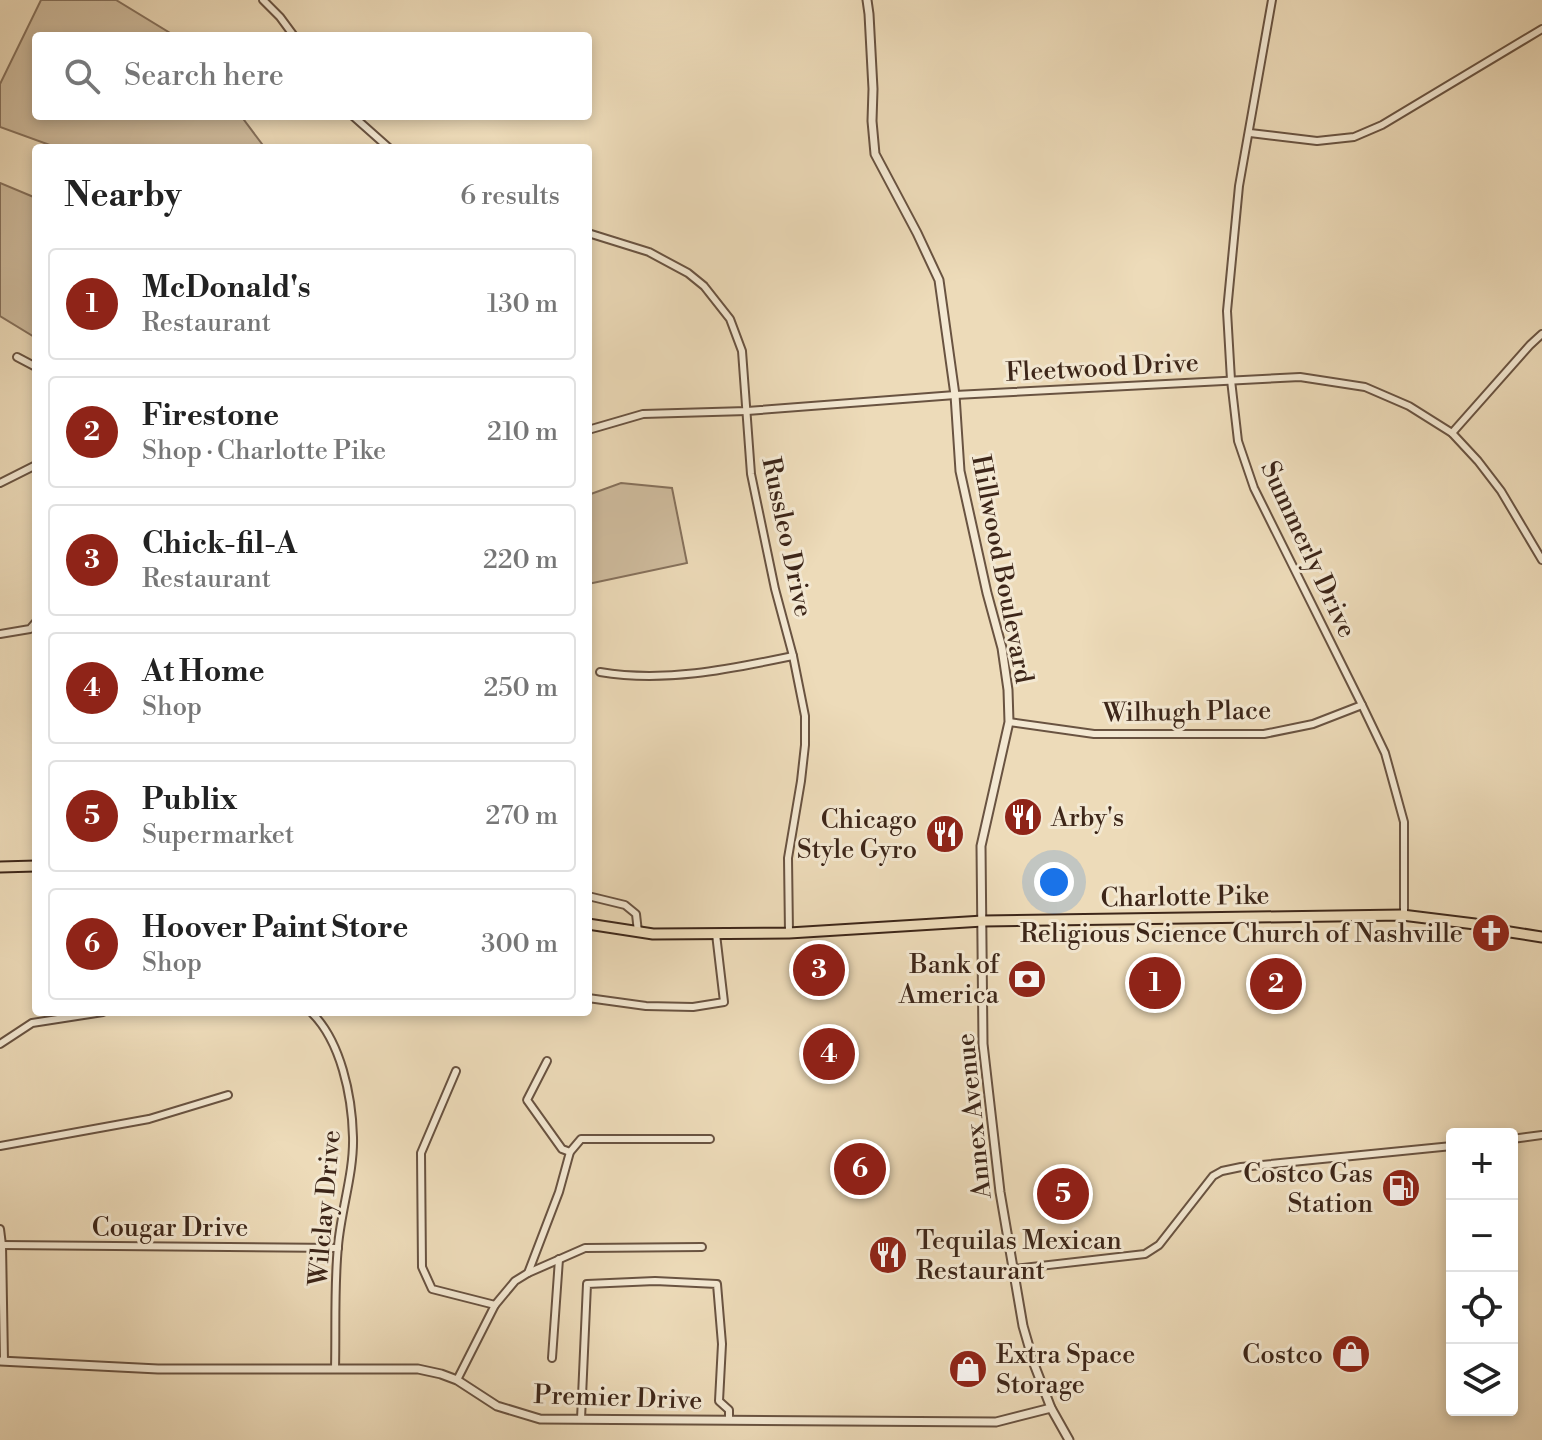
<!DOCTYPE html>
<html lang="en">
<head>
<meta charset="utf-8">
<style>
  :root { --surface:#fff; --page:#f6f6f6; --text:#222; --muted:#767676; --line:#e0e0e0; --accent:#8f2418 }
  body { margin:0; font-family:"Libre Bodoni",serif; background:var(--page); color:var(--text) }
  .controls { position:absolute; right:24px; bottom:24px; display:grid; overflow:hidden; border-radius:8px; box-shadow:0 4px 12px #0003 }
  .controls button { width:72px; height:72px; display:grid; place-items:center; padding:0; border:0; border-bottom:2px solid var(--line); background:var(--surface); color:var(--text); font:40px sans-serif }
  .you { position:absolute; left:1054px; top:882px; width:28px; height:28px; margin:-20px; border:6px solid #fff; border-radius:50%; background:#1a73e8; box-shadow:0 0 0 12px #1a73e833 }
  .badge { display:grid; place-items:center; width:52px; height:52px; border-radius:50%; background:var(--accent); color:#fff; font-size:26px; font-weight:700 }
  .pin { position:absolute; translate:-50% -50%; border:4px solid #fff; box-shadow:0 2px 8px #0006 }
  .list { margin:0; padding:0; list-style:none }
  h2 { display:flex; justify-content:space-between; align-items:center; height:104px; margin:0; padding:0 32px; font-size:34px }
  h2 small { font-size:26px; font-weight:400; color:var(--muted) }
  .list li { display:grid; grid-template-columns:52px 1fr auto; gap:24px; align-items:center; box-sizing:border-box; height:112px; margin:0 16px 16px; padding:0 16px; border:2px solid var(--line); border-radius:8px }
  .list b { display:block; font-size:30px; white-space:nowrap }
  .list p { margin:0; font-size:26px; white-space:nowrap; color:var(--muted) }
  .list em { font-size:26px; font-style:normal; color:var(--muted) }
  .icon { flex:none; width:44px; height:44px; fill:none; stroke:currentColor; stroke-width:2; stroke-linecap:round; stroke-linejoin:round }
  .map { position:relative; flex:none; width:1542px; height:1440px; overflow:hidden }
  .search { position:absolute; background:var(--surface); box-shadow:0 4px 12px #0003; left:32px; top:32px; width:560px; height:88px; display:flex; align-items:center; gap:20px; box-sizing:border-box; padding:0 28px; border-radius:8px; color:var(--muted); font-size:30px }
  .panel { position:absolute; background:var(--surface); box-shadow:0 4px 12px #0003; left:32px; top:144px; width:560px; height:872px; border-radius:8px }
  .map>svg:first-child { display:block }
  .green { fill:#cfbc9e; stroke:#86715c; stroke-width:2 }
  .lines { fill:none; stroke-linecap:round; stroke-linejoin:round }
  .minor-casing { stroke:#695341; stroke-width:10 }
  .tertiary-casing { stroke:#695341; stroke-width:11 }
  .primary-casing { stroke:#3d2619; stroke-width:13 }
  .minor { stroke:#f3e8d2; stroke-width:6 }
  .tertiary { stroke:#f3e8d2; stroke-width:7 }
  .primary { stroke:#eddbb9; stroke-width:9 }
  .labels { text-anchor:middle; stroke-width:6; stroke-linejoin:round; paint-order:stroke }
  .street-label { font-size:26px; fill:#3d2619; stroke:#f3e8d2 }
  .poi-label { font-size:26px; fill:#3d2619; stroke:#f3e8d2; text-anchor:end }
</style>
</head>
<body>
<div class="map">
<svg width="1542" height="1440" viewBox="0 0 1542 1440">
  <rect width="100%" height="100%" fill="#eddbb9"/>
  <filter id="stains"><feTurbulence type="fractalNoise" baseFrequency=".0025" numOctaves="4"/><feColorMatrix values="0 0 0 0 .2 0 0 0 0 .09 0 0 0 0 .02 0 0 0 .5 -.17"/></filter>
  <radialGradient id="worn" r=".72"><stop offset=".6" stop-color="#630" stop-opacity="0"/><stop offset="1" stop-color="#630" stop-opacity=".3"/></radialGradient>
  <g class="green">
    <path d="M41,0H116L175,36H36V116H241L265,148H58L0,127V84Z"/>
    <path d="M0,183L36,198V338L0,316Z"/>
    <path d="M621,483L672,488L687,563L588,584V495Z"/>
  </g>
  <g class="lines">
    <defs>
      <g id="minor">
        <path d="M263,0L280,17L294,36"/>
        <path d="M1272,0L1239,186L1227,311L1231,380L1238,441L1254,488L1362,705L1385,753L1404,822V915"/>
        <path d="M353,116L389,148"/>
        <path d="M1250,133L1317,141L1354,137L1382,125L1542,29"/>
        <path d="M588,233L649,252L688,273L704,286L730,319L742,351L751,474L775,589L793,656L805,716V745L801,781L788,858L789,933"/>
        <path d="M17,357L36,367"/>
        <path d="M588,430L643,414L747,411L955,395L1300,377L1365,387L1409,406L1452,433L1478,461L1501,491L1542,560"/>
        <path d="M1452,433L1530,345L1542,334"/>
        <path d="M0,483L36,465"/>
        <path d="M0,634L30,629L36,622"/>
        <path d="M600,672C665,683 730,669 793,656"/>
        <path d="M1009,722L1094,734H1264L1313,724L1362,705"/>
        <path d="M588,896L625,905L636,914L638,932"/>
        <path d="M588,998L646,1006L693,1007L724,1002L716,934"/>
        <path d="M311,1012C341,1041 352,1096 353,1137C354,1173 341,1210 338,1246C334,1287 336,1329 335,1369"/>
        <path d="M0,1044L32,1023L103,1012"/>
        <path d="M547,1061L527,1100L562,1149L570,1152"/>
        <path d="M456,1071L421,1153L422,1267L432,1289L495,1305"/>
        <path d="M1512,1139L1542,1135"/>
        <path d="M0,1146L149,1119L228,1095"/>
        <path d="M0,1229L2,1245L4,1361"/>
        <path d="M2,1245L338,1248"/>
        <path d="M1013,1269L1145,1254L1159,1245L1213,1176L1222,1171L1241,1167L1452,1146"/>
        <path d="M528,1273L585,1248L702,1247"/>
        <path d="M552,1358L559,1259"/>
        <path d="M457,1380L495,1305L515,1281L528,1273L559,1192L570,1152L581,1139H710"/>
        <path d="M581,1419L587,1284L655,1281L717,1284L722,1344L719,1401L729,1410V1420"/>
      </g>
      <g id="tertiary">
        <path d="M867,0L869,14L873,89L872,121L875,154L917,233L939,280L955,395L960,471L987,593L1002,648L1008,690L1009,722L981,846L983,1044L1000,1192L1023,1326L1034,1364L1051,1408L1069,1440"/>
        <path d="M0,1361L158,1369H418L441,1374L457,1380L497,1406L540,1419L996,1422L1051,1408"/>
      </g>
      <g id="primary">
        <path d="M0,867L36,866"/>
        <path d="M588,924L653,934L789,933L983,921L1402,915L1475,924L1497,930L1542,937"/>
      </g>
    </defs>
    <use href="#minor" class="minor-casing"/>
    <use href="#tertiary" class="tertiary-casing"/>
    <use href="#primary" class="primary-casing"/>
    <use href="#minor" class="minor"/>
    <use href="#tertiary" class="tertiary"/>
    <use href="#primary" class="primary"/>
  </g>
  <defs>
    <symbol id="restaurant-disc" viewBox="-11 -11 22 22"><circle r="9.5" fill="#8f2418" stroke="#f3e8d2"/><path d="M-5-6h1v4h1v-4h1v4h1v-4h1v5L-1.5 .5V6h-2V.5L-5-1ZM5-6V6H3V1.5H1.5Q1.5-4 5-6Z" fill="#fff"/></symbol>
    <symbol id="church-disc" viewBox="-11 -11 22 22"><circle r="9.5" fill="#8f2418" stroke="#f3e8d2"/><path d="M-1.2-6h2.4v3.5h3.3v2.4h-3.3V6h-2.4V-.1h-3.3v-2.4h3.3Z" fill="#fff"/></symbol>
    <symbol id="bank-disc" viewBox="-11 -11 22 22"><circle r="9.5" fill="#8f2418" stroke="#f3e8d2"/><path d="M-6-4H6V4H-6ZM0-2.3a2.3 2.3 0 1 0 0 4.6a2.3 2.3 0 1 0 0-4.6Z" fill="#fff"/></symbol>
    <symbol id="fuel-disc" viewBox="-11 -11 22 22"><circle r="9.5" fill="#8f2418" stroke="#f3e8d2"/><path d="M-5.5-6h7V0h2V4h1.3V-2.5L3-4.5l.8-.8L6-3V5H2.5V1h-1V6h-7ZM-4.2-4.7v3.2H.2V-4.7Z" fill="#fff"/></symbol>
    <symbol id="shop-disc" viewBox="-11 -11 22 22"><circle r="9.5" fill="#8f2418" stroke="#f3e8d2"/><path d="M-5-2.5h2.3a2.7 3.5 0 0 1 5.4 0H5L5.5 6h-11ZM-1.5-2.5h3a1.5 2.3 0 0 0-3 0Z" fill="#fff"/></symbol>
  </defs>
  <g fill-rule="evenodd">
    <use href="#restaurant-disc" x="1001" y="795" width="44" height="44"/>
    <use href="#restaurant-disc" x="923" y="812" width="44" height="44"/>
    <use href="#church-disc" x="1469" y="911" width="44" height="44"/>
    <use href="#bank-disc" x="1005" y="957" width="44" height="44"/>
    <use href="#fuel-disc" x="1379" y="1166" width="44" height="44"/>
    <use href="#restaurant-disc" x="866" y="1233" width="44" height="44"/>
    <use href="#shop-disc" x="1329" y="1332" width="44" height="44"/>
    <use href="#shop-disc" x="946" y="1347" width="44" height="44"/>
  </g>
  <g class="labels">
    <g class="street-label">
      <text transform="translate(1102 367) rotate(-3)" y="9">Fleetwood Drive</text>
      <text transform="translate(788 537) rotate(78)" y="9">Russleo Drive</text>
      <text transform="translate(1309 549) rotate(65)" y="9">Summerly Drive</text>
      <text transform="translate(1003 569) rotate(79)" y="9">Hillwood Boulevard</text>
      <text transform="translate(1187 711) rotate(-1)" y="9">Wilhugh Place</text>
      <text transform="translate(1185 896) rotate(-1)" y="9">Charlotte Pike</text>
      <text transform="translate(973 1116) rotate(-96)" y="9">Annex Avenue</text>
      <text transform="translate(324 1208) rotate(-85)" y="9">Wilclay Drive</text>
      <text x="170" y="1236">Cougar Drive</text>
      <text transform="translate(618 1397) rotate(2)" y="9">Premier Drive</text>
    </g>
    <g class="poi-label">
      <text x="1051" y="826" text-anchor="start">Arby's</text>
      <text x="917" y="828">Chicago<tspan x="917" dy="30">Style Gyro</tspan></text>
      <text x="1463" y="942">Religious Science Church of Nashville</text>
      <text x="999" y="973">Bank of<tspan x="999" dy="30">America</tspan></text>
      <text x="1373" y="1182">Costco Gas<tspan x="1373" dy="30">Station</tspan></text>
      <text x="916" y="1249" text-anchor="start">Tequilas Mexican<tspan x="916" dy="30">Restaurant</tspan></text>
      <text x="996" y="1363" text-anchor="start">Extra Space<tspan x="996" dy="30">Storage</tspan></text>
      <text x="1323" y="1363">Costco</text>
    </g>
  </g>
  <rect width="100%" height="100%" filter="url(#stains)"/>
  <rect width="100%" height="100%" fill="url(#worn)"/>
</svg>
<div class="controls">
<button>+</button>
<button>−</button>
<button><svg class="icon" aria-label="locate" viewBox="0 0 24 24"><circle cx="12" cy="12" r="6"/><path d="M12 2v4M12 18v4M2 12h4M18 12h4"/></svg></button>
<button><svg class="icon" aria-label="layers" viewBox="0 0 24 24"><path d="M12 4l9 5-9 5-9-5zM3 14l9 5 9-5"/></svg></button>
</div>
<div class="you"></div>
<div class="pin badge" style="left:1155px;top:983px">1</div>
<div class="pin badge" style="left:1276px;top:984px">2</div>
<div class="pin badge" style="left:819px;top:970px">3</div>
<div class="pin badge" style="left:829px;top:1054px">4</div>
<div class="pin badge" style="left:1063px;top:1194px">5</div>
<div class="pin badge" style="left:860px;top:1169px">6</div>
<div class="search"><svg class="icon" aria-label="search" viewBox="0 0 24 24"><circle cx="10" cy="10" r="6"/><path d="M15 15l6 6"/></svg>Search here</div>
<section class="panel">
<h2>Nearby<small>6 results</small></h2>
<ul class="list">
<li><span class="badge">1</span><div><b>McDonald's</b><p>Restaurant</p></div><em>130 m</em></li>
<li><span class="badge">2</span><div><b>Firestone</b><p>Shop · Charlotte Pike</p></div><em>210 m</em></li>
<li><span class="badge">3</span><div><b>Chick-fil-A</b><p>Restaurant</p></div><em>220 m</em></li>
<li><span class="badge">4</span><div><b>At Home</b><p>Shop</p></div><em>250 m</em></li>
<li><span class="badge">5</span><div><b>Publix</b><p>Supermarket</p></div><em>270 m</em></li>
<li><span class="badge">6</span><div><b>Hoover Paint Store</b><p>Shop</p></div><em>300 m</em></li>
</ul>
</section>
</div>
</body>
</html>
